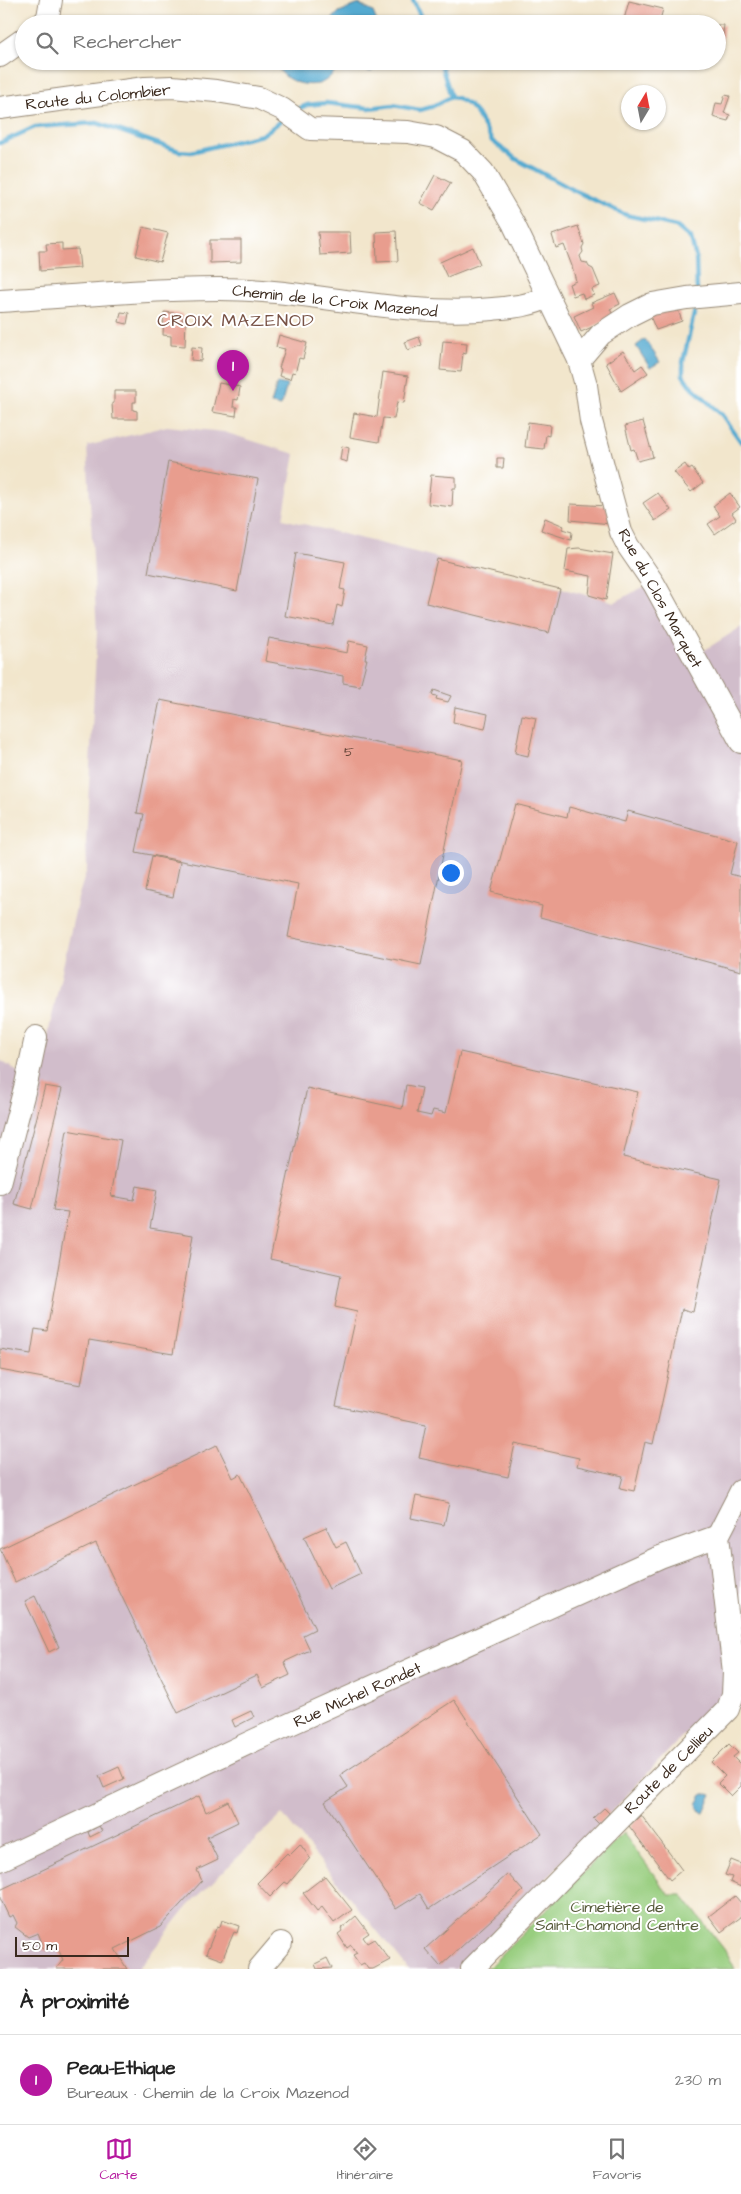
<!DOCTYPE html>
<html lang="fr">
<head>
<meta charset="utf-8">
<style>
  :root { --surface:#fff; --page:#f6f6f6; --text:#222; --muted:#767676; --line:#e0e0e0; --accent:#b5179e }
  body { margin:0; font-family:"Architects Daughter",sans-serif; background:var(--page); color:var(--text) }
  .compass { position:absolute; left:621px; top:85px; width:45px; height:45px; border-radius:50%; background:var(--surface); box-shadow:0 1px 4px #0004; rotate:10deg }
  .scale { position:absolute; left:15px; bottom:12px; width:114px; box-sizing:border-box; padding-left:5px; border:2px solid #3b2a1e; border-top:0; font-size:14px; line-height:18px; white-space:nowrap; color:#3b2a1e; -webkit-text-stroke:4px #fff; paint-order:stroke }
  .you { position:absolute; left:450px; top:872px; width:18px; height:18px; margin:-12px; border:4px solid #fff; border-radius:50%; background:#1a73e8; box-shadow:0 0 0 8px #1a73e833 }
  .badge { display:grid; place-items:center; width:32px; height:32px; border-radius:50%; background:var(--accent); color:#fff; font-size:16px; font-weight:700 }
  .pin { position:absolute; translate:-50% -41px; filter:drop-shadow(0 1px 2px #0008) }
  .pin::after { content:''; position:absolute; top:26px; width:18px; height:15px; background:inherit; clip-path:polygon(0 0,100% 0,50% 100%) }
  .list { margin:0; padding:0; list-style:none }
  h2 { display:flex; justify-content:space-between; align-items:center; height:65px; margin:0; padding:0 20px; font-size:21px }
  h2 small { font-size:16px; font-weight:400; color:var(--muted) }
  .list li { display:grid; grid-template-columns:32px 1fr auto; gap:15px; align-items:center; box-sizing:border-box; height:90px; padding:0 20px; border-top:1px solid var(--line) }
  .list b { display:block; font-size:19px; white-space:nowrap }
  .list p { margin:0; font-size:16px; white-space:nowrap; color:var(--muted) }
  .list em { font-size:16px; font-style:normal; color:var(--muted) }
  .icon { flex:none; width:28px; height:28px; fill:none; stroke:currentColor; stroke-width:2; stroke-linecap:round; stroke-linejoin:round }
  .map { position:relative; flex:none; width:741px; height:1969px; overflow:hidden }
  .search { position:absolute; background:var(--surface); box-shadow:0 1px 4px #0004; left:15px; right:15px; top:15px; height:55px; display:flex; align-items:center; gap:12px; box-sizing:border-box; padding:0 18px; border-radius:28px; color:var(--muted); font-size:19px }
  .sheet { height:155px; background:var(--surface) }
  nav { display:flex; justify-content:space-around; align-items:center; box-sizing:border-box; height:70px; border-top:1px solid var(--line); background:var(--surface); font-size:14px; color:var(--muted) }
  nav a { display:grid; justify-items:center; gap:2px }
  nav .on { color:var(--accent) }
  .map>svg:first-child { display:block }
  .industrial { fill:#d1bdcb }
  .green { fill:#98ce7f; stroke:#6a7c4e }
  .water { fill:#54aad0; stroke:#486a77 }
  .lines { fill:none; stroke-linecap:round; stroke-linejoin:round }
  .stream { stroke:#54aad0; stroke-width:4.5 }
  .building { fill:#e89d8e }
  .minor-casing { stroke:#968875; stroke-width:24 }
  .minor { stroke:#fff; stroke-width:22 }
  .labels { text-anchor:middle; stroke-width:4; stroke-linejoin:round; paint-order:stroke }
  .number-label { font-size:14px; fill:#66473a }
  .street-label { font-size:16px; fill:#3b2a1e; stroke:#fff }
  .park-label { font-size:16px; fill:#575b3b; stroke:#fff }
  .neighbourhood-label { font-size:18px; letter-spacing:1px; fill:#785245; stroke:#fff }
</style>
</head>
<body>
<div class="map">
<svg width="741" height="1969" viewBox="0 0 741 1969">
  <rect width="100%" height="100%" fill="#fff"/>
  <filter id="ink" filterUnits="userSpaceOnUse"><feTurbulence type="fractalNoise" baseFrequency=".02" numOctaves="2"/><feDisplacementMap in="SourceGraphic" scale="10" xChannelSelector="R" yChannelSelector="G"/><feConvolveMatrix kernelMatrix="1 2 1 2 8 2 1 2 1" color-interpolation-filters="sRGB"/></filter>
  <filter id="wash" filterUnits="userSpaceOnUse"><feTurbulence type="fractalNoise" baseFrequency=".0096" numOctaves="4" result="noise"/><feDisplacementMap in="SourceGraphic" scale="20" xChannelSelector="R" yChannelSelector="G"/><feGaussianBlur stdDeviation="1.12" result="paint"/><feColorMatrix in="noise" values="0 0 0 0 0 0 0 0 0 0 0 0 0 0 0 0 0 1.4 0 .05"/><feComposite in="paint" operator="in"/></filter>
  <g filter="url(#wash)">
    <rect width="100%" height="100%" fill="#f2e6cc"/>
    <path class="industrial" d="M167,426L224,432L295,454L283,519L615,602L647,585L689,660L741,627V1684L706,1711L613,1810L457,1969H408L282,1814L188,1906L138,1969H0V1060L37,1085L78,898L87,869L86,842L97,633L87,446Z"/>
    <path class="green" d="M623,1833L669,1895H682L727,1953L735,1969H487Z"/>
    <g class="water">
      <path d="M359,4L373,12L378,24H332L333,18L339,12Z"/>
      <path d="M276,61H335L334,73C330,77 324,83 318,84C301,87 279,79 276,61Z"/>
      <path d="M352,61H383L371,72L357,67Z"/>
      <path d="M645,339L660,362L650,368L636,346Z"/>
      <path d="M277,383L287,385L281,406L271,404Z"/>
      <path d="M707,1793L712,1794L704,1812L700,1811L697,1804L702,1795Z"/>
    </g>
    <g class="lines">
      <g class="stream">
        <path d="M413,0L424,24"/>
        <path d="M440,61L451,97"/>
        <path d="M298,109L307,105L326,103L369,108L393,105L420,110L431,107L451,97L457,98L469,105L477,114L492,141L516,159L573,190L626,215L676,226L691,239L696,258L697,291"/>
        <path d="M0,143L35,127L97,123L179,151L191,152L262,135L281,121"/>
        <path d="M696,305L683,362V375L689,384L722,415L741,442"/>
      </g>
    </g>
    <g id="blocks">
      <g class="building">
        <path d="M629,1L663,9L659,24L623,23Z"/>
        <path d="M717,25H724L721,49L717,48Z"/>
        <path d="M725,95L730,96L724,113L730,115L728,121L713,117L716,103L722,104Z"/>
        <path d="M435,175L451,183L434,210L420,203Z"/>
        <path d="M578,226L584,244L582,248L583,252L580,256L582,262L587,263L589,267L593,269L600,286L592,289L594,295L584,299L582,293L573,296L569,284L576,281L572,266L564,245L556,248L552,235Z"/>
        <path d="M143,227L168,233L160,262L136,256Z"/>
        <path d="M396,231L398,261L377,262L376,232Z"/>
        <path d="M318,232H350L351,253L320,255Z"/>
        <path d="M210,240H241V262L210,263Z"/>
        <path d="M62,243V250L78,249L80,268L40,271L39,251H47L46,244Z"/>
        <path d="M473,247L480,264L447,277L440,262Z"/>
        <path d="M615,293L620,304L610,309L614,317L581,332L574,316L593,307L591,303Z"/>
        <path d="M677,307L682,321L656,330L650,316Z"/>
        <path d="M121,312L129,313L127,324L119,322Z"/>
        <path d="M164,312L182,314V320H186L185,346L171,345V336L163,335Z"/>
        <path d="M279,335L307,343L303,359L299,358L295,373L292,372L290,379L279,376L281,369L279,368L285,349L276,347Z"/>
        <path d="M419,337L422,345L408,350L405,342Z"/>
        <path d="M443,341L467,343L466,354L463,353L461,372L440,370Z"/>
        <path d="M192,347L202,348L201,361L191,360Z"/>
        <path d="M623,351L635,370L642,365L648,373L621,391L606,363Z"/>
        <path d="M383,372L408,376L404,403L397,402L394,419L383,418L379,442L350,437L354,413L377,417Z"/>
        <path d="M219,383L240,387L238,400L234,399L233,407H237L236,416L212,412Z"/>
        <path d="M114,391H136V402H133V410L137,411V419H113L112,403H114Z"/>
        <path d="M643,421L653,457L638,461L634,449L631,450L625,426Z"/>
        <path d="M528,422L550,425L549,436L546,435L544,449L525,447Z"/>
        <path d="M342,446L349,448L347,462L340,460Z"/>
        <path d="M497,458H504L503,468H497Z"/>
        <path d="M168,462L258,479L237,591L148,573Z"/>
        <path d="M685,464L689,470L692,468L703,483L691,492L674,472Z"/>
        <path d="M431,475L456,477V488H453L452,507L428,504Z"/>
        <path d="M658,493L671,510L655,521L643,503Z"/>
        <path d="M730,493L740,507L732,513L736,519L715,534L708,524L720,516L713,506Z"/>
        <path d="M571,504L607,506L611,524L570,520Z"/>
        <path d="M545,518L564,526L562,529L572,532L571,540L541,530Z"/>
        <path d="M579,548L613,554L606,600L589,595L591,576L565,571L568,549Z"/>
        <path d="M296,553L345,562L340,589L345,590L342,607L337,605L333,625L285,616Z"/>
        <path d="M437,559L560,589L549,633L426,603Z"/>
        <path d="M269,638L347,653L349,641L368,645L365,659H367L360,686L343,683V676L265,661Z"/>
        <path d="M434,690L451,696L448,702L436,699L437,696L432,695Z"/>
        <path d="M160,700L462,760L421,965L288,937L298,884L136,852L144,814L137,813Z"/>
        <path d="M455,707L488,714L485,729L453,722Z"/>
        <path d="M522,715L536,718L528,756L515,753Z"/>
        <path d="M515,804L567,817L569,807L625,822L628,811L738,841L730,874L741,877V971L540,917L542,906L491,892Z"/>
        <path d="M152,856L180,862L173,897L145,891Z"/>
        <path d="M460,1052L638,1092L623,1157L721,1179L693,1312L682,1309L653,1444L645,1442L634,1491L620,1488L623,1476L577,1466L579,1458L515,1444L508,1477L419,1458L426,1425L336,1406L357,1312L335,1307L341,1275L270,1259L307,1088L402,1109L406,1085L422,1088L417,1113L431,1116L433,1110L446,1113Z"/>
        <path d="M45,1086L62,1089L32,1209L14,1204Z"/>
        <path d="M67,1130L121,1140L111,1196L134,1200L137,1186L157,1190L150,1228L193,1235L173,1354L89,1340L81,1385L0,1370V1349L31,1354L35,1329L47,1331L68,1212L53,1210Z"/>
        <path d="M217,1445L233,1478L240,1474L315,1629L303,1635L310,1650L284,1662L290,1675L263,1688L257,1675L178,1713L96,1543L15,1582L0,1549Z"/>
        <path d="M416,1496L449,1503L444,1525L411,1518Z"/>
        <path d="M326,1527L336,1547L346,1542L361,1574L329,1589L304,1537Z"/>
        <path d="M35,1596L59,1647L49,1652L25,1601Z"/>
        <path d="M454,1700L542,1834L429,1909L420,1894L396,1909L325,1802L348,1787L340,1775Z"/>
        <path d="M251,1711L254,1717L235,1727L232,1720Z"/>
        <path d="M729,1744L738,1753L733,1757L741,1765V1786L731,1796L718,1783L725,1776L711,1762Z"/>
        <path d="M119,1767L124,1779L104,1788L99,1776Z"/>
        <path d="M199,1796L206,1812L228,1801L238,1822L207,1837L218,1860L197,1870L202,1881L160,1927L115,1949L127,1969H56L63,1960L57,1946L46,1951L40,1947L43,1945L38,1933L28,1937L15,1927L17,1923L13,1915L9,1917L0,1898V1890Z"/>
        <path d="M604,1808L609,1813L599,1824L593,1818Z"/>
        <path d="M641,1815L682,1870L670,1880L629,1826Z"/>
        <path d="M99,1826L102,1831L90,1837L88,1832Z"/>
        <path d="M300,1844L310,1858L288,1884L285,1882L270,1897L257,1883L287,1853L289,1855Z"/>
        <path d="M731,1860L741,1864V1887L730,1882L732,1877L725,1875Z"/>
        <path d="M508,1874L523,1891L440,1966L425,1949Z"/>
        <path d="M325,1876L352,1910L334,1923L322,1907L317,1911L303,1893Z"/>
        <path d="M735,1896L741,1903V1917L721,1932L709,1916Z"/>
        <path d="M356,1916L369,1933L363,1937L367,1943L374,1939L390,1960L373,1969H368L364,1963L360,1965L353,1955L357,1953L351,1945L347,1948L338,1934L342,1931L341,1929Z"/>
        <path d="M222,1920L239,1926L237,1933L234,1932L222,1960L206,1954L217,1926L220,1927Z"/>
        <path d="M327,1958L332,1968L317,1969L315,1964Z"/>
      </g>
    </g>
  </g>
  <g filter="url(#ink)">
    <use href="#blocks" fill-opacity="0" stroke="#968875" stroke-width="1"/>
    <g class="lines">
      <defs>
        <g id="minor">
          <path d="M43,24L48,17L51,0"/>
          <path d="M0,56L24,39"/>
          <path d="M0,108L145,88L172,87L216,91L259,98L282,109L310,129L408,132L436,137L463,151L483,172L513,223L579,360L586,385L591,421L621,532L628,546L654,584L741,742"/>
          <path d="M0,301C73,296 146,289 219,289C311,289 401,318 493,309C512,307 530,306 548,297"/>
          <path d="M579,360L601,334L630,315L652,304L687,298L741,293"/>
          <path d="M0,1183L26,1084L36,1037"/>
          <path d="M0,1860L257,1739L660,1557L718,1536"/>
          <path d="M259,1969L281,1943"/>
          <path d="M472,1969L728,1709L733,1694L734,1672L718,1536L741,1491"/>
        </g>
      </defs>
      <use href="#minor" class="minor-casing"/>
      <use href="#minor" class="minor"/>
    </g>
  </g>
  <g class="labels">
    <g class="number-label">
      <text x="349" y="756">5</text>
    </g>
    <g class="street-label">
      <text transform="translate(98 96) rotate(-6)" y="6">Route du Colombier</text>
      <text transform="translate(335 300) rotate(6)" y="6">Chemin de la Croix Mazenod</text>
      <text transform="translate(661 598) rotate(61)" y="6">Rue du Clos Marquet</text>
      <text transform="translate(357 1694) rotate(-24)" y="6">Rue Michel Rondet</text>
      <text transform="translate(668 1769) rotate(-45)" y="6">Route de Cellieu</text>
    </g>
    <g class="park-label">
      <text x="617" y="1912">Cimetière de<tspan x="617" dy="18">Saint-Chamond Centre</tspan></text>
    </g>
    <g class="neighbourhood-label">
      <text x="236" y="326">CROIX MAZENOD</text>
    </g>
  </g>
</svg>
<svg class="compass" viewBox="-18 -18 36 36"><path d="M0-13l5 13h-10z" fill="#e53935"/><path d="M0 13l5-13h-10z" fill="#767676"/></svg>
<div class="scale">50 m</div>
<div class="you"></div>
<div class="pin badge" style="left:233px;top:391px">1</div>
<div class="search"><svg class="icon" aria-label="search" viewBox="0 0 24 24"><circle cx="10" cy="10" r="6"/><path d="M15 15l6 6"/></svg>Rechercher</div>
</div>
<section class="sheet">
<h2>À proximité<small></small></h2>
<ul class="list">
<li><span class="badge">1</span><div><b>Peau-Ethique</b><p>Bureaux · Chemin de la Croix Mazenod</p></div><em>230 m</em></li>
</ul>
</section>
<nav>
<a class="on"><svg class="icon" aria-label="map" viewBox="0 0 24 24"><path d="M3 6l6-2 6 2 6-2v14l-6 2-6-2-6 2zM9 4v14M15 6v14"/></svg>Carte</a>
<a><svg class="icon" aria-label="directions" viewBox="0 0 24 24"><path d="M12 3l9 9-9 9-9-9zM9 14v-3h6M13 9l2 2-2 2"/></svg>Itinéraire</a>
<a><svg class="icon" aria-label="saved" viewBox="0 0 24 24"><path d="M7 4h10v16l-5-4-5 4z"/></svg>Favoris</a>
</nav>
</body>
</html>
